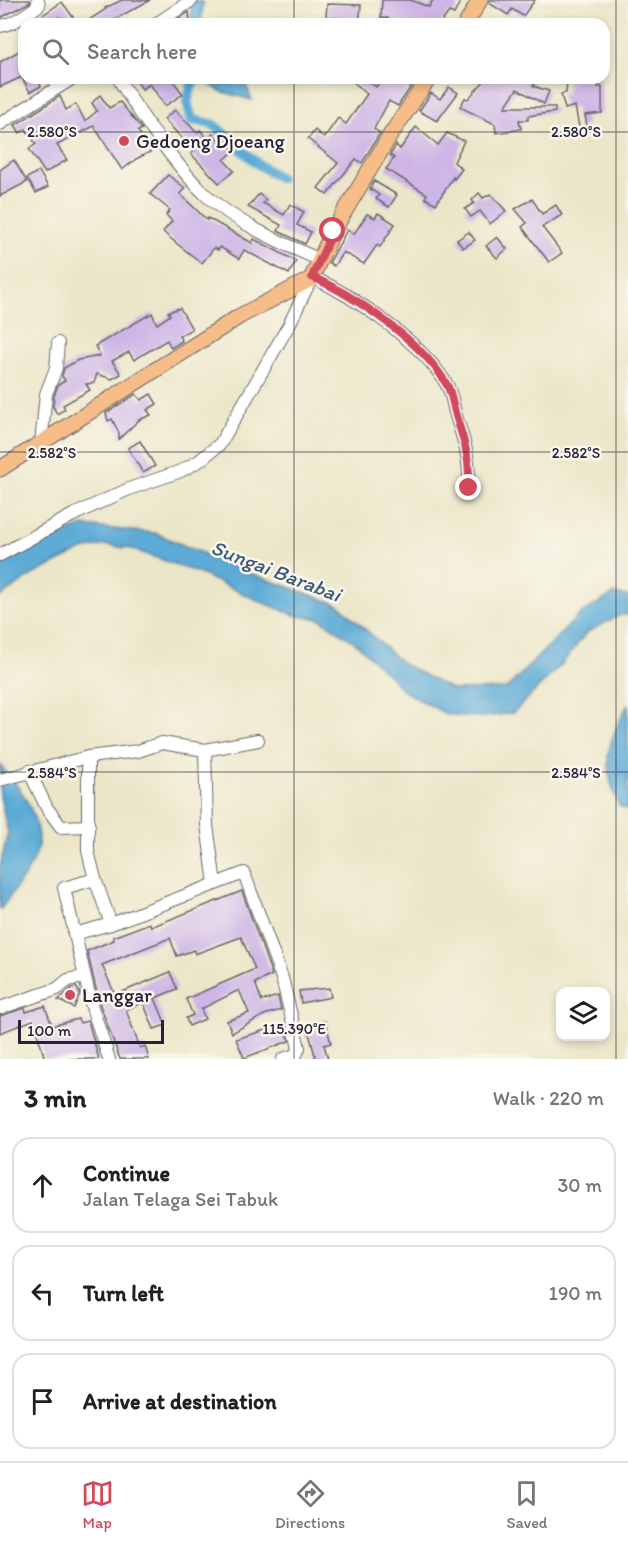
<!DOCTYPE html>
<html lang="en">
<head>
<meta charset="utf-8">
<style>
  :root { --surface:#fff; --page:#f6f6f6; --text:#202124; --muted:#757577; --line:#e0e0e0; --accent:#d1495b }
  body { margin:0; font-family:Itim,sans-serif; background:var(--page); color:var(--text) }
  .controls { position:absolute; right:18px; bottom:18px; display:grid; overflow:hidden; border-radius:12px; box-shadow:0 3px 9px #0003 }
  .controls button { width:54px; height:54px; display:grid; place-items:center; padding:0; border:0; border-bottom:2px solid var(--line); background:var(--surface); color:var(--text); font:30px sans-serif }
  .scale { position:absolute; left:18px; bottom:15px; width:146px; box-sizing:border-box; padding-left:6px; border:3px solid #22223b; border-top:0; font-size:16px; line-height:21px; white-space:nowrap; color:#22223b; -webkit-text-stroke:4px #fbf7ec; paint-order:stroke }
  .stop { position:absolute; width:18px; height:18px; margin:-14px; border:4px solid #d1495b; border-radius:50%; background:#fff }
  .stop.end { background:#d1495b; border-color:#fff; box-shadow:0 2px 6px #0008 }
  .list { margin:0; padding:0; list-style:none }
  h2 { display:flex; justify-content:space-between; align-items:center; height:78px; margin:0; padding:0 24px; font-size:26px }
  h2 small { font-size:20px; font-weight:400; color:var(--muted) }
  .list li { display:grid; grid-template-columns:39px 1fr auto; gap:18px; align-items:center; box-sizing:border-box; height:96px; margin:0 12px 12px; padding:0 12px; border:2px solid var(--line); border-radius:18px }
  .list b { display:block; font-size:22px; white-space:nowrap }
  .list p { margin:0; font-size:20px; white-space:nowrap; color:var(--muted) }
  .list em { font-size:20px; font-style:normal; color:var(--muted) }
  .icon { flex:none; width:33px; height:33px; fill:none; stroke:currentColor; stroke-width:2; stroke-linecap:round; stroke-linejoin:round }
  .map { position:relative; flex:none; width:628px; height:1059px; overflow:hidden }
  .search { position:absolute; background:var(--surface); box-shadow:0 3px 9px #0003; left:18px; right:18px; top:18px; height:66px; display:flex; align-items:center; gap:15px; box-sizing:border-box; padding:0 21px; border-radius:18px; color:var(--muted); font-size:22px }
  .sheet { height:402px; background:var(--surface) }
  nav { display:flex; justify-content:space-around; align-items:center; box-sizing:border-box; height:84px; border-top:2px solid var(--line); background:var(--surface); font-size:16px; color:var(--muted) }
  nav a { display:grid; justify-items:center; gap:3px }
  nav .on { color:var(--accent) }
  .map>svg:first-child { display:block }
  .water { fill:#5cabd6; stroke:#3f6688; stroke-width:1.5 }
  .lines { fill:none; stroke-linecap:round; stroke-linejoin:round }
  .canal { stroke:#5cabd6; stroke-width:10 }
  .building { fill:#ceb5e6 }
  .minor-casing { stroke:#68676c; stroke-width:14 }
  .major-casing { stroke:#68676c; stroke-width:17 }
  .minor { stroke:#fff; stroke-width:12 }
  .major { stroke:#f7bd88; stroke-width:15 }
  .route { stroke:#d1495b; stroke-width:8 }
  .ticks { fill:none; stroke:#22223b; stroke-width:1.5; stroke-opacity:0.45 }
  .poi-dot { fill:#d1495b; stroke:#fbf7ec; stroke-width:2 }
  .labels { text-anchor:middle; stroke-width:5; stroke-linejoin:round; paint-order:stroke }
  .poi-label { font-size:20px; fill:#22223b; stroke:#fbf7ec; text-anchor:start }
  .water-label { font-size:21px; font-style:italic; fill:#395979; stroke:#fbf7ec }
  .ticks-label { font-size:15px; text-anchor:middle; fill:#22223b; stroke:#fbf7ec; stroke-width:5; stroke-linejoin:round; paint-order:stroke }
</style>
</head>
<body>
<div class="map">
<svg width="628" height="1059" viewBox="0 0 628 1059">
  <rect width="100%" height="100%" fill="#fbf7ec"/>
  <filter id="ink" filterUnits="userSpaceOnUse"><feTurbulence type="fractalNoise" baseFrequency=".0167" numOctaves="2"/><feDisplacementMap in="SourceGraphic" scale="12" xChannelSelector="R" yChannelSelector="G"/><feConvolveMatrix kernelMatrix="1 2 1 2 8 2 1 2 1" color-interpolation-filters="sRGB"/></filter>
  <filter id="wash" filterUnits="userSpaceOnUse"><feTurbulence type="fractalNoise" baseFrequency=".008" numOctaves="4" result="noise"/><feDisplacementMap in="SourceGraphic" scale="24" xChannelSelector="R" yChannelSelector="G"/><feGaussianBlur stdDeviation="1.35" result="paint"/><feColorMatrix in="noise" values="0 0 0 0 0 0 0 0 0 0 0 0 0 0 0 0 0 1.4 0 .05"/><feComposite in="paint" operator="in"/></filter>
  <g filter="url(#wash)">
    <rect width="100%" height="100%" fill="#ebe6c8"/>
    <g class="water">
      <path d="M191,0L203,2L201,24H191Z"/>
      <path d="M200,78H240L247,87L252,100L220,91Z"/>
      <path d="M83,526L155,533L249,573L339,605L403,664L453,690L506,689L581,613L614,594L628,596V615H620L586,633L562,664L513,713L483,717L448,715L405,692L357,644L320,619L297,616L264,603L196,572L132,549L106,545L82,550L34,574L0,597V565L54,537Z"/>
      <path d="M628,704V810L619,806C600,762 607,745 628,704Z"/>
      <path d="M0,765C20,787 40,814 38,846C36,864 11,895 0,910V866L8,832L0,796Z"/>
    </g>
    <g class="lines">
      <path class="canal" d="M194,78L187,102L192,120L213,124L259,165L280,178"/>
    </g>
    <g id="blocks">
      <g class="building">
        <path d="M0,0H30V2L0,18Z"/>
        <path d="M122,0H150L106,24H83L106,9L105,8Z"/>
        <path d="M382,0H410L429,7L433,0H461L454,14L449,12L440,24H387L388,18H381Z"/>
        <path d="M490,0H535L523,16L512,9L508,15L489,3Z"/>
        <path d="M62,2L78,24H63L59,17L48,24H40L37,19Z"/>
        <path d="M327,4L361,5L359,24L343,23V19L326,17Z"/>
        <path d="M189,12L190,24H178L176,20Z"/>
        <path d="M24,48V76L0,87V62Z"/>
        <path d="M22,78H37L41,86L30,92Z"/>
        <path d="M134,78H171L183,94L165,106L150,84L142,89Z"/>
        <path d="M349,78H364L376,87L382,78L416,79L398,106L389,101L374,129L380,133L363,161L362,163L356,159L327,195L318,188L338,163L308,139L315,130L324,138L338,118L346,124L358,107L367,94Z"/>
        <path d="M487,78H538L533,86L549,91L544,104L517,89L505,107H555V112L528,116V120H519L521,129L496,133L495,124L460,107L465,98L468,99Z"/>
        <path d="M571,78H601L598,87H602V113L585,115L587,126L579,127L575,106L565,109L561,94L566,93L567,81H571Z"/>
        <path d="M449,87L458,93L437,121L419,111L431,93L440,99Z"/>
        <path d="M100,95L109,108L120,102L142,129L138,131L152,151L136,159L122,170L94,126L57,145L67,160L45,173L29,149L36,144L26,129L20,133L15,125L60,96L66,110L76,104L85,121L97,111L92,103Z"/>
        <path d="M175,110L197,133L200,130L208,139L213,134L224,145L226,142L234,151L224,160L234,171L219,183L191,154L194,151L164,119Z"/>
        <path d="M416,127L438,145L447,133L464,141L454,162L462,169L454,179L453,177L436,204L425,198L427,194L386,169L394,158L390,155L396,145L400,149Z"/>
        <path d="M14,160L27,182L0,196V170Z"/>
        <path d="M39,171L48,187L36,193L27,178Z"/>
        <path d="M168,175L185,188L180,194L207,220L208,218L252,243L254,239L296,261L289,274L244,250L239,259L220,247L218,250L214,248L202,263L181,247L163,232L172,221L166,215L170,210L150,194Z"/>
        <path d="M374,181L397,195L389,207L376,199L379,195L370,189Z"/>
        <path d="M479,193L483,198L491,194L506,211L490,224L480,211L471,217L465,209L474,203L472,200Z"/>
        <path d="M259,194L266,200L263,203L284,215L290,204L304,212L297,225L311,232L305,244L278,231L281,225L248,207Z"/>
        <path d="M532,199L542,214L556,205L562,215L542,227L562,253L549,262L522,227L527,223L515,209Z"/>
        <path d="M378,213L395,224L380,247L377,245L364,264L343,252L334,266L329,263L347,230L354,234L367,214L375,218Z"/>
        <path d="M469,232L475,240L463,248L457,240Z"/>
        <path d="M497,237L507,249L497,258L486,246Z"/>
        <path d="M180,308L192,329L179,336L182,341L171,348L167,340L134,360L129,352L112,361L121,374L112,379L97,374L94,383L86,384L90,390L63,405L65,409L57,414L53,406L54,396L58,385L65,381L62,376L64,368L78,360L100,356L95,346L152,313L157,324L170,315L168,312Z"/>
        <path d="M136,394L141,400L151,394L157,404L147,410L151,415L139,420L119,439V433L112,419L108,421L106,413Z"/>
        <path d="M140,441L155,466L143,473L128,448Z"/>
        <path d="M242,891L272,975L255,983L262,1001L278,996L281,1010L264,1015L232,1033L227,1021L249,1013L239,990L201,1009L205,1019L189,1026L186,1018L193,1015L186,999L255,969L241,937L195,954L194,950L177,956L170,938L102,965L115,995L170,972L177,989L155,998L166,1025L154,1029L143,1002L126,1010L140,1048L145,1046L149,1059H120L100,1005L87,951L114,940L113,937L150,923L151,927Z"/>
        <path d="M76,987L80,993L74,1008L58,1000L72,988Z"/>
        <path d="M329,988L331,997L301,1003L299,991Z"/>
        <path d="M45,1006L52,1026L78,1019L80,1023L88,1021L99,1059H45L33,1020L0,1033V1016L25,1008L26,1012Z"/>
        <path d="M325,1021L331,1043L324,1045L328,1059H316L307,1026Z"/>
        <path d="M279,1026L282,1033L287,1032L289,1041L244,1058L236,1039Z"/>
      </g>
    </g>
  </g>
  <g filter="url(#ink)">
    <use href="#blocks" fill-opacity="0" stroke="#68676c" stroke-width="1.5"/>
    <g class="lines">
      <defs>
        <g id="minor">
          <path d="M156,24L192,0"/>
          <path d="M0,26C14,24 27,14 39,5L38,0"/>
          <path d="M118,78C139,113 178,169 207,196C238,224 282,243 320,260"/>
          <path d="M0,124L73,78"/>
          <path d="M312,277C354,296 424,344 447,385C452,394 453,406 456,416C465,443 470,459 469,488"/>
          <path d="M41,444L46,394L56,368L58,343"/>
          <path d="M0,555L73,515L129,489L181,471L199,461L220,444L289,325L311,279"/>
          <path d="M205,750L207,825L215,884"/>
          <path d="M88,757L138,751L162,743L205,750L258,740"/>
          <path d="M29,771L47,808L61,827L89,826"/>
          <path d="M0,780L88,757V851L95,879L64,888L92,1007L109,1059"/>
          <path d="M111,924L244,873L282,978L299,1048L296,1055L283,1059"/>
          <path d="M74,934L111,924L95,879"/>
          <path d="M0,1008L57,989L68,980L84,977"/>
        </g>
        <g id="major">
          <path d="M466,24L480,0"/>
          <path d="M0,469L240,316L311,279L333,231L391,134L429,78"/>
        </g>
      </defs>
      <use href="#minor" class="minor-casing"/>
      <use href="#major" class="major-casing"/>
      <use href="#minor" class="minor"/>
      <use href="#major" class="major"/>
    </g>
  </g>
  <g class="lines" filter="url(#ink)">
    <path class="route" d="M333,231L312,277C354,295 425,344 447,385C452,394 453,406 456,416C465,443 470,459 469,488"/>
  </g>
  <path class="ticks" d="M294,0V24M616,0V1059M294,78V1059M0,132H628M0,452H628M0,772H628"/>
  <g class="poi-dot">
    <circle cx="124" cy="141" r="6"/>
    <circle cx="70" cy="995" r="6"/>
  </g>
  <g class="labels">
    <g class="poi-label">
      <text x="136" y="148">Gedoeng Djoeang</text>
      <text x="82" y="1002">Langgar</text>
    </g>
    <g class="water-label">
      <text transform="translate(276 571) rotate(21)" y="7">Sungai Barabai</text>
    </g>
  </g>
  <g class="ticks-label">
    <text x="52" y="137">2.580°S</text>
    <text x="576" y="137">2.580°S</text>
    <text x="52" y="458">2.582°S</text>
    <text x="576" y="458">2.582°S</text>
    <text x="52" y="778">2.584°S</text>
    <text x="576" y="778">2.584°S</text>
    <text x="294" y="1034">115.390°E</text>
  </g>
</svg>
<div class="controls">
<button><svg class="icon" aria-label="layers" viewBox="0 0 24 24"><path d="M12 4l9 5-9 5-9-5zM3 14l9 5 9-5"/></svg></button>
</div>
<div class="scale">100 m</div>
<div class="stop" style="left:333px;top:231px"></div>
<div class="stop end" style="left:469px;top:488px"></div>
<div class="search"><svg class="icon" aria-label="search" viewBox="0 0 24 24"><circle cx="10" cy="10" r="6"/><path d="M15 15l6 6"/></svg>Search here</div>
</div>
<section class="sheet">
<h2>3 min<small>Walk · 220 m</small></h2>
<ul class="list">
<li><svg class="icon" aria-label="ahead" viewBox="0 0 24 24"><path d="M12 20V5M6 11l6-6 6 6"/></svg><div><b>Continue</b><p>Jalan Telaga Sei Tabuk</p></div><em>30 m</em></li>
<li><svg class="icon" aria-label="left" viewBox="0 0 24 24"><path d="M17 20v-9H6M10 6l-5 5 5 5"/></svg><div><b>Turn left</b></div><em>190 m</em></li>
<li><svg class="icon" aria-label="arrive" viewBox="0 0 24 24"><path d="M6 21V4h12l-3 4 3 4H6"/></svg><div><b>Arrive at destination</b></div></li>
</ul>
</section>
<nav>
<a class="on"><svg class="icon" aria-label="map" viewBox="0 0 24 24"><path d="M3 6l6-2 6 2 6-2v14l-6 2-6-2-6 2zM9 4v14M15 6v14"/></svg>Map</a>
<a><svg class="icon" aria-label="directions" viewBox="0 0 24 24"><path d="M12 3l9 9-9 9-9-9zM9 14v-3h6M13 9l2 2-2 2"/></svg>Directions</a>
<a><svg class="icon" aria-label="saved" viewBox="0 0 24 24"><path d="M7 4h10v16l-5-4-5 4z"/></svg>Saved</a>
</nav>
</body>
</html>
